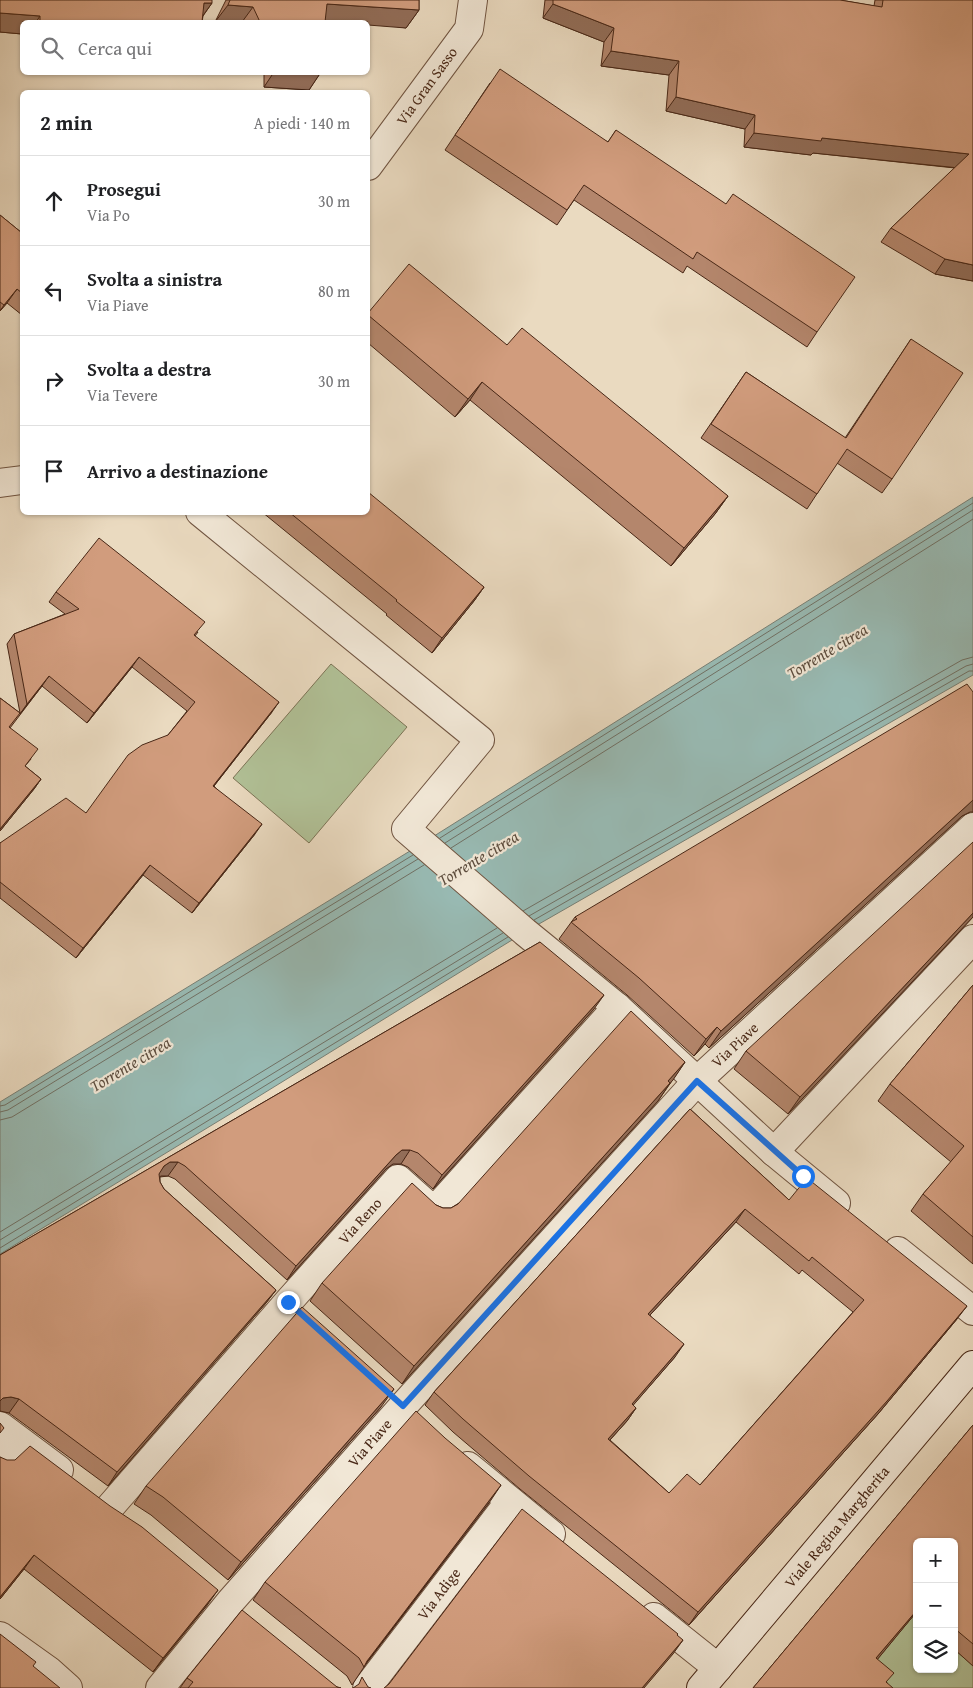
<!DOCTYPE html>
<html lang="it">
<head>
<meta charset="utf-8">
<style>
  :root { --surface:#fff; --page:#f2f2f2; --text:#202124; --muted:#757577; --line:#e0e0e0 }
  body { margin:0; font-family:"Gentium Book Plus",serif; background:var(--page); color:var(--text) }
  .controls { position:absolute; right:15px; bottom:15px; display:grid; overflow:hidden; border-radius:8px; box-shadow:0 1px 4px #0004 }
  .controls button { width:45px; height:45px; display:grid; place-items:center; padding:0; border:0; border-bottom:1px solid var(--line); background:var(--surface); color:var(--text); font:25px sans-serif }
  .stop { position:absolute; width:15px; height:15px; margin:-11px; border:4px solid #1a73e8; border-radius:50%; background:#fff }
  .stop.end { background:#1a73e8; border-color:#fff; box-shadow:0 1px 5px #0008 }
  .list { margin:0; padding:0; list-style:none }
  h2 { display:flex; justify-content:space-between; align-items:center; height:65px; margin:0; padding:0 20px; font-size:21px }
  h2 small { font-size:16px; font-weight:400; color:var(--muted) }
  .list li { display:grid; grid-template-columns:32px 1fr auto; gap:15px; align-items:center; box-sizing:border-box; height:90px; padding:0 20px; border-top:1px solid var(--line) }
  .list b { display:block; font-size:19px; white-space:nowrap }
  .list p { margin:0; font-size:16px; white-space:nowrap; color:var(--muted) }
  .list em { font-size:16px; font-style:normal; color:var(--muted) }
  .icon { flex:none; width:28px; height:28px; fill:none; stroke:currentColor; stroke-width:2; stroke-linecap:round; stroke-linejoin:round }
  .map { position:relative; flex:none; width:973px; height:1688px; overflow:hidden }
  .search { position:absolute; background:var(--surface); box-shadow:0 1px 4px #0004; left:20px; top:20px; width:350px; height:55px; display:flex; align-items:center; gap:12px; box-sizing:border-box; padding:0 18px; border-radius:8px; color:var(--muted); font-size:19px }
  .panel { position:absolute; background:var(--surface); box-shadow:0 1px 4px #0004; left:20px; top:90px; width:350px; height:425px; border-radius:8px }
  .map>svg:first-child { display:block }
  .green { fill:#b1c197; stroke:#7c7456 }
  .water { fill:#98bab3; stroke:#787f74 }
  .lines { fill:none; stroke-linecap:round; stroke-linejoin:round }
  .shore { stroke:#707064; stroke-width:1 }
  .street-casing { stroke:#705440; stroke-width:30 }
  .secondary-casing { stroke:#482716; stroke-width:30 }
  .street { stroke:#f1e7d6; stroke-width:28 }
  .secondary { stroke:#f1e7d6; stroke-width:28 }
  .wall { fill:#b4866c; stroke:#482716; fill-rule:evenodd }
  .shaded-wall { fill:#926d58; stroke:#482716 }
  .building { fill:#d19c7d; stroke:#482716; fill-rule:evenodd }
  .route { stroke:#1a73e8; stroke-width:6 }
  .labels { text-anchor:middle; stroke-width:4.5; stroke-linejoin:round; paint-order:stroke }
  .street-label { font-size:15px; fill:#482716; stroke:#f1e7d6 }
  .water-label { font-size:16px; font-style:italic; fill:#5c4c3d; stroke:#f1e7d6 }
</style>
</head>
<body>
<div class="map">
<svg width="973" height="1688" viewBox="0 0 973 1688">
  <rect width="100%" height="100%" fill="#eadac0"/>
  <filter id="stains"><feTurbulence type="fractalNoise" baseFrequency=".004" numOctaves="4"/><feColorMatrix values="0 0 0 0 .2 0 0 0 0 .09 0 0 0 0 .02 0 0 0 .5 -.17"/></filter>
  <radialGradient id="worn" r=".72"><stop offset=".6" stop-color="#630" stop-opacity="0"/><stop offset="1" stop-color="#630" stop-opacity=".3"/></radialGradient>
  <g class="green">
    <path d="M331,664L407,727L309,843L233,778Z"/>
    <path d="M908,1610L917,1617V1669H954V1649L973,1666V1688H883L867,1672L895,1638Z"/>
  </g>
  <path class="water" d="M973,497V675L525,932L235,1111L0,1254V1102L423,843Z"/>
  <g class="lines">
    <g class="shore">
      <path d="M440,838L973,503"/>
      <path d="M445,843L973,510"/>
      <path d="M451,848L973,519"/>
      <path d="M523,911L962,660L973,657"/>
      <path d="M529,916L966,666L973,664"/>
      <path d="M534,920L969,671H973"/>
      <path d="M0,1106L5,1105L413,855"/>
      <path d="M0,1112L8,1110L418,859"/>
      <path d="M0,1120L12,1117L424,865"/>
      <path d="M0,1232L497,928"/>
      <path d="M0,1240L503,933"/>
      <path d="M0,1248L508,937"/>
    </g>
    <defs>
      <g id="street">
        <path d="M368,166L469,29L473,0"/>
        <path d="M0,483L22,480"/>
        <path d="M200,512L480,740L406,829L525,932L617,1007L774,1152L836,1203"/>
        <path d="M774,1152L973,939"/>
        <path d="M898,1251L973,1311"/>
        <path d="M0,1426L59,1470"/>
        <path d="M0,1459L17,1440"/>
        <path d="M468,1466L551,1534"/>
        <path d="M110,1507L288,1302L398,1179L434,1211L617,1007"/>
        <path d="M654,1617L718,1668"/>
        <path d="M0,1636L49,1671L68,1688"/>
        <path d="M160,1688L230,1602L403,1406L697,1081L973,827"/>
        <path d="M367,1688L510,1501"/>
      </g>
      <path id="secondary" d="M701,1688L973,1365"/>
    </defs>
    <use href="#street" class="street-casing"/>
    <use href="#secondary" class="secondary-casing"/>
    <use href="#street" class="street"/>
    <use href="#secondary" class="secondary"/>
  </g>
  <g class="wall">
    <path d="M0,0L212,3L203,16L202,22H22V34L0,32Z"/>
    <path d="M226,0H419V10L406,28L368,22H215Z"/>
    <path d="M545,0H840L874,6L875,0H973V281L935,274L881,242L891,228L955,168L813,153L811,155L744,147L745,129L666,111L669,75L601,66L604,42L543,18Z"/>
    <path d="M264,72H321L309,90L264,87Z"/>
    <path d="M490,83L608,142L616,130L817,332L807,347L687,266L683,273L574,200L557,225L445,150Z"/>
    <path d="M0,215L22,233V315L7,303L0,311Z"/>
    <path d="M368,313L507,345L728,496L715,514L671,566L470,400L455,417L368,343Z"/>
    <path d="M911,339L892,479L882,493L837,463L807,509L701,438L746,372L845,438Z"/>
    <path d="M262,512H368L484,587L474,601L432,653L386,615L387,614Z"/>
    <path d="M56,592L198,632L195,636L272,712L214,786L255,834L192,913L143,875L76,958L0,898V843L86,813L168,735L187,711L132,667L87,723L42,686L10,728L31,759L25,766L41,779L34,789L0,831V698L20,713L7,644L14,634L65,614L49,602Z"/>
    <path d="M970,812L962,816L709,1048L705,1044L694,1056L627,995L559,939L575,917Z"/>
    <path d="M973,917L788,1114L734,1069L746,1051Z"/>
    <path d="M540,942L594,1009L433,1189L408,1167L401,1164H393L386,1169L287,1280L175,1179L168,1176L160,1177V1182L164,1189L276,1290L266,1303L108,1486L9,1413L1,1410L0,1255Z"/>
    <path d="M973,985V1264L911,1211L923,1194L951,1162L878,1101L890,1084Z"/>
    <path d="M685,1062L658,1101L402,1384L310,1301L322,1283L436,1205L443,1208H451Z"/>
    <path d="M690,1109L789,1200L957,1319L878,1414L689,1625L520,1489L453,1432L425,1405L434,1392ZM736,1222L799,1274L802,1270L853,1312L700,1485L669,1493L610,1440L627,1421L636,1408L633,1405L675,1357L650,1315Z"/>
    <path d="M381,1407L228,1580L151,1515L134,1504L146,1486Z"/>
    <path d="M973,1425V1666L954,1649V1542H917V1617L914,1615L877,1659L887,1683L753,1688Z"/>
    <path d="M0,1457L208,1604L153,1672L24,1569L0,1599Z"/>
    <path d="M489,1503L366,1664L352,1685L347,1676L253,1600L265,1582Z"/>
    <path d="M187,1678L337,1687L341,1688H180Z"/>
  </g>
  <g class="shaded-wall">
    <path d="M204,3H212L199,21Z"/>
    <path d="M327,4L419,10L406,28L368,25V22H320Z"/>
    <path d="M553,4L614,28L604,42L543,18Z"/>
    <path d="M228,5L253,7L242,22H215Z"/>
    <path d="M0,13L40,16L36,22H22V34L0,32Z"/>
    <path d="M611,51L679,61L669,75L601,66Z"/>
    <path d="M274,72H321L309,90L264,87Z"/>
    <path d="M676,97L755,115L745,129L666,111Z"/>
    <path d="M754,133L822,138L969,154L959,168L813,153L811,155L744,147Z"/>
    <path d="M945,259L973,265V281L935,274Z"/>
    <path d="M17,289L7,303L0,311L4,305Z"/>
    <path d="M482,382L470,400L455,417L468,399Z"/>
    <path d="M728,496L715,514L671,566L684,548Z"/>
    <path d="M484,587L474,601L432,653L442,638Z"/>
    <path d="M139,657L132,667L87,723L94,713Z"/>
    <path d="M49,676L42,686L20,714L27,704Z"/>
    <path d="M279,702L272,712L206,796L213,786Z"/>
    <path d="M41,779L34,789L0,831V829Z"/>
    <path d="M973,800V812H970L962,816L709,1048L721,1031Z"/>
    <path d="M262,824L255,834L192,913L199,903Z"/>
    <path d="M150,865L143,875L76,958L83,948Z"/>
    <path d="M973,913V917L788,1114L800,1097Z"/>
    <path d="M604,995L594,1009L433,1189L442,1175Z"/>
    <path d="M717,1027L705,1044L694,1056L706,1039Z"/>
    <path d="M685,1062L673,1080L656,1099L668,1081Z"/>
    <path d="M670,1083L658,1101L402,1384L414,1366Z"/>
    <path d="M402,1150H410L401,1164H393L386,1169L287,1280L296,1266L396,1155Z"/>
    <path d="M170,1162H178L168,1176H161L154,1180L164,1166Z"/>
    <path d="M745,1209L736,1222L639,1327L648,1314Z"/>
    <path d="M276,1290L266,1303L108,1486L117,1472Z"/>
    <path d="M967,1306L957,1319L878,1414L689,1625L698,1612Z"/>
    <path d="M684,1344L675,1357L623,1417L632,1404Z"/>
    <path d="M394,1389L381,1407L228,1580L241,1562Z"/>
    <path d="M11,1397L19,1399L9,1413L0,1411V1401L3,1398Z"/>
    <path d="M636,1408L627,1421L599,1452L608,1439Z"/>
    <path d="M501,1485L489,1503L364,1666Z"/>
    <path d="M34,1555L24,1569L0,1599V1597Z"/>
    <path d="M218,1590L208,1604L153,1672L163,1658Z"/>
    <path d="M917,1610V1611L914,1615L867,1672L876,1658Z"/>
    <path d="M683,1640L673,1654L644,1688H642Z"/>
  </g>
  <g class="building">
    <path d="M0,0H212V3H204L202,22H40V16L0,13Z"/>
    <path d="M230,0H419V10L327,4L325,22H260L253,7L228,5Z"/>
    <path d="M553,0H840L882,7L883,0H973V265L945,259L891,228L969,154L822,138L821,141L754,133L755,115L676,97L679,61L611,51L614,28L553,4Z"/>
    <path d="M500,69L608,142L616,130L726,204L733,194L855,277L817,332L697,252L693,259L584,185L567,210L455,135Z"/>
    <path d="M0,215L22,233V293L17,289L4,305L0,302Z"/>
    <path d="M409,264L507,345L522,328L728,496L684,548L482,382L468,399L368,315V313Z"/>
    <path d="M911,339L963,373L892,479L847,449L817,494L711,424L746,372L846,438Z"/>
    <path d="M368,492L484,587L442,638L396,601L397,600L289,512H368Z"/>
    <path d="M99,538L205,622L194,635L279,702L213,786L262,824L199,903L150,865L83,948L0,882V843L66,798L86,813L128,755L142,745L168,735L195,702L139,657L94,713L49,676L27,704L14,634L79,609L56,592Z"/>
    <path d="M967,684L973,692V800L721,1031L717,1027L706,1039L639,978L571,922L577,919L575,917Z"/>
    <path d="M0,698L20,713L9,727L38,749L25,766L41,779L0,829Z"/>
    <path d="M973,842V913L800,1097L746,1051Z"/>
    <path d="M540,942L604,995L442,1175L418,1153L410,1150H402L396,1155L296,1266L185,1166L178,1162H170L164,1166L159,1174L160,1182L164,1189L276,1290L117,1472L19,1399L11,1397L3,1398L0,1401V1255Z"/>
    <path d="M973,985V1237L923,1194L964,1146L890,1084Z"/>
    <path d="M631,1011L685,1062L668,1081L670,1083L414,1366L322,1283L412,1183L436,1205L443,1208H451L458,1204Z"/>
    <path d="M690,1109L789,1200L807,1178L967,1306L887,1401L698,1612L529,1476L463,1419L434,1392ZM745,1209L809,1261L812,1257L864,1300L700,1485L687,1474L669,1493L608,1439L636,1408L632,1404L684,1344L648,1314Z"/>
    <path d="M302,1307L394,1389L241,1562L163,1497L146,1486Z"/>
    <path d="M416,1411L445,1438L501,1485L367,1661L364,1667L359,1658L265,1582Z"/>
    <path d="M0,1423L4,1428L0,1433Z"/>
    <path d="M973,1425V1644L954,1628V1542H917V1610L876,1658L894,1673L886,1682L893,1688H753Z"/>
    <path d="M30,1446L110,1506L142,1527L218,1590L163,1658L34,1555L0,1597V1457L7,1460H15Z"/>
    <path d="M522,1509L678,1634L677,1635L683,1640L642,1688H384L389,1684Z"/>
    <path d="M242,1610L337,1687L341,1688H188L193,1682L187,1678Z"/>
    <path d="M0,1634L36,1662L33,1666L60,1688H0Z"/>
    <path d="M362,1677L368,1687L371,1688H353L359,1684Z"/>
  </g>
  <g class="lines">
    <path class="route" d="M288,1302L403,1406L697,1081L803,1176"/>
  </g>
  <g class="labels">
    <g class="street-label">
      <text transform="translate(427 86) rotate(-54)" y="5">Via Gran Sasso</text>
      <text transform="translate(735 1045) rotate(-43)" y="5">Via Piave</text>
      <text transform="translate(360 1221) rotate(-48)" y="5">Via Reno</text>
      <text transform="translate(370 1443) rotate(-49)" y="5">Via Piave</text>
      <text transform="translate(837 1527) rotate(-50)" y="5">Viale Regina Margherita</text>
      <text transform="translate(439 1594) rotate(-53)" y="5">Via Adige</text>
    </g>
    <g class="water-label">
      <text transform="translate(827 651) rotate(-31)" y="6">Torrente citrea</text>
      <text transform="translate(478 858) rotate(-31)" y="6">Torrente citrea</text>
      <text transform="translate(130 1064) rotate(-31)" y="6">Torrente citrea</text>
    </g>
  </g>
  <rect width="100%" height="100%" filter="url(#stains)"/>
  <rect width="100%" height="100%" fill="url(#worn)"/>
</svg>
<div class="controls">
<button>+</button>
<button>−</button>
<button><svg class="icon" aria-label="layers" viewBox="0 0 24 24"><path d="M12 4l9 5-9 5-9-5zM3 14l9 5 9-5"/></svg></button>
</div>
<div class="stop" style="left:803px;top:1176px"></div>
<div class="stop end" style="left:288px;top:1302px"></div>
<div class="search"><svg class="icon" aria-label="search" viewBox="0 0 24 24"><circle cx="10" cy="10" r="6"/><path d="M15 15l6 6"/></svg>Cerca qui</div>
<section class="panel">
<h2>2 min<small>A piedi · 140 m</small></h2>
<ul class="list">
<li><svg class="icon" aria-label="ahead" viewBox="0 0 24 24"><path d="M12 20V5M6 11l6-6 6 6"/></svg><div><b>Prosegui</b><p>Via Po</p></div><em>30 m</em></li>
<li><svg class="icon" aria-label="left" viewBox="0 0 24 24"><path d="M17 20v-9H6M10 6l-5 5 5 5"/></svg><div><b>Svolta a sinistra</b><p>Via Piave</p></div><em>80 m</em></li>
<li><svg class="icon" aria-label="right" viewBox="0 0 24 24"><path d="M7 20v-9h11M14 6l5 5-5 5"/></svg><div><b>Svolta a destra</b><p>Via Tevere</p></div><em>30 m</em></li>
<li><svg class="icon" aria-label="arrive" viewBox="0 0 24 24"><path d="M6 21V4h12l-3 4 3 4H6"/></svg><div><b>Arrivo a destinazione</b></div></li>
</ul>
</section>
</div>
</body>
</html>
